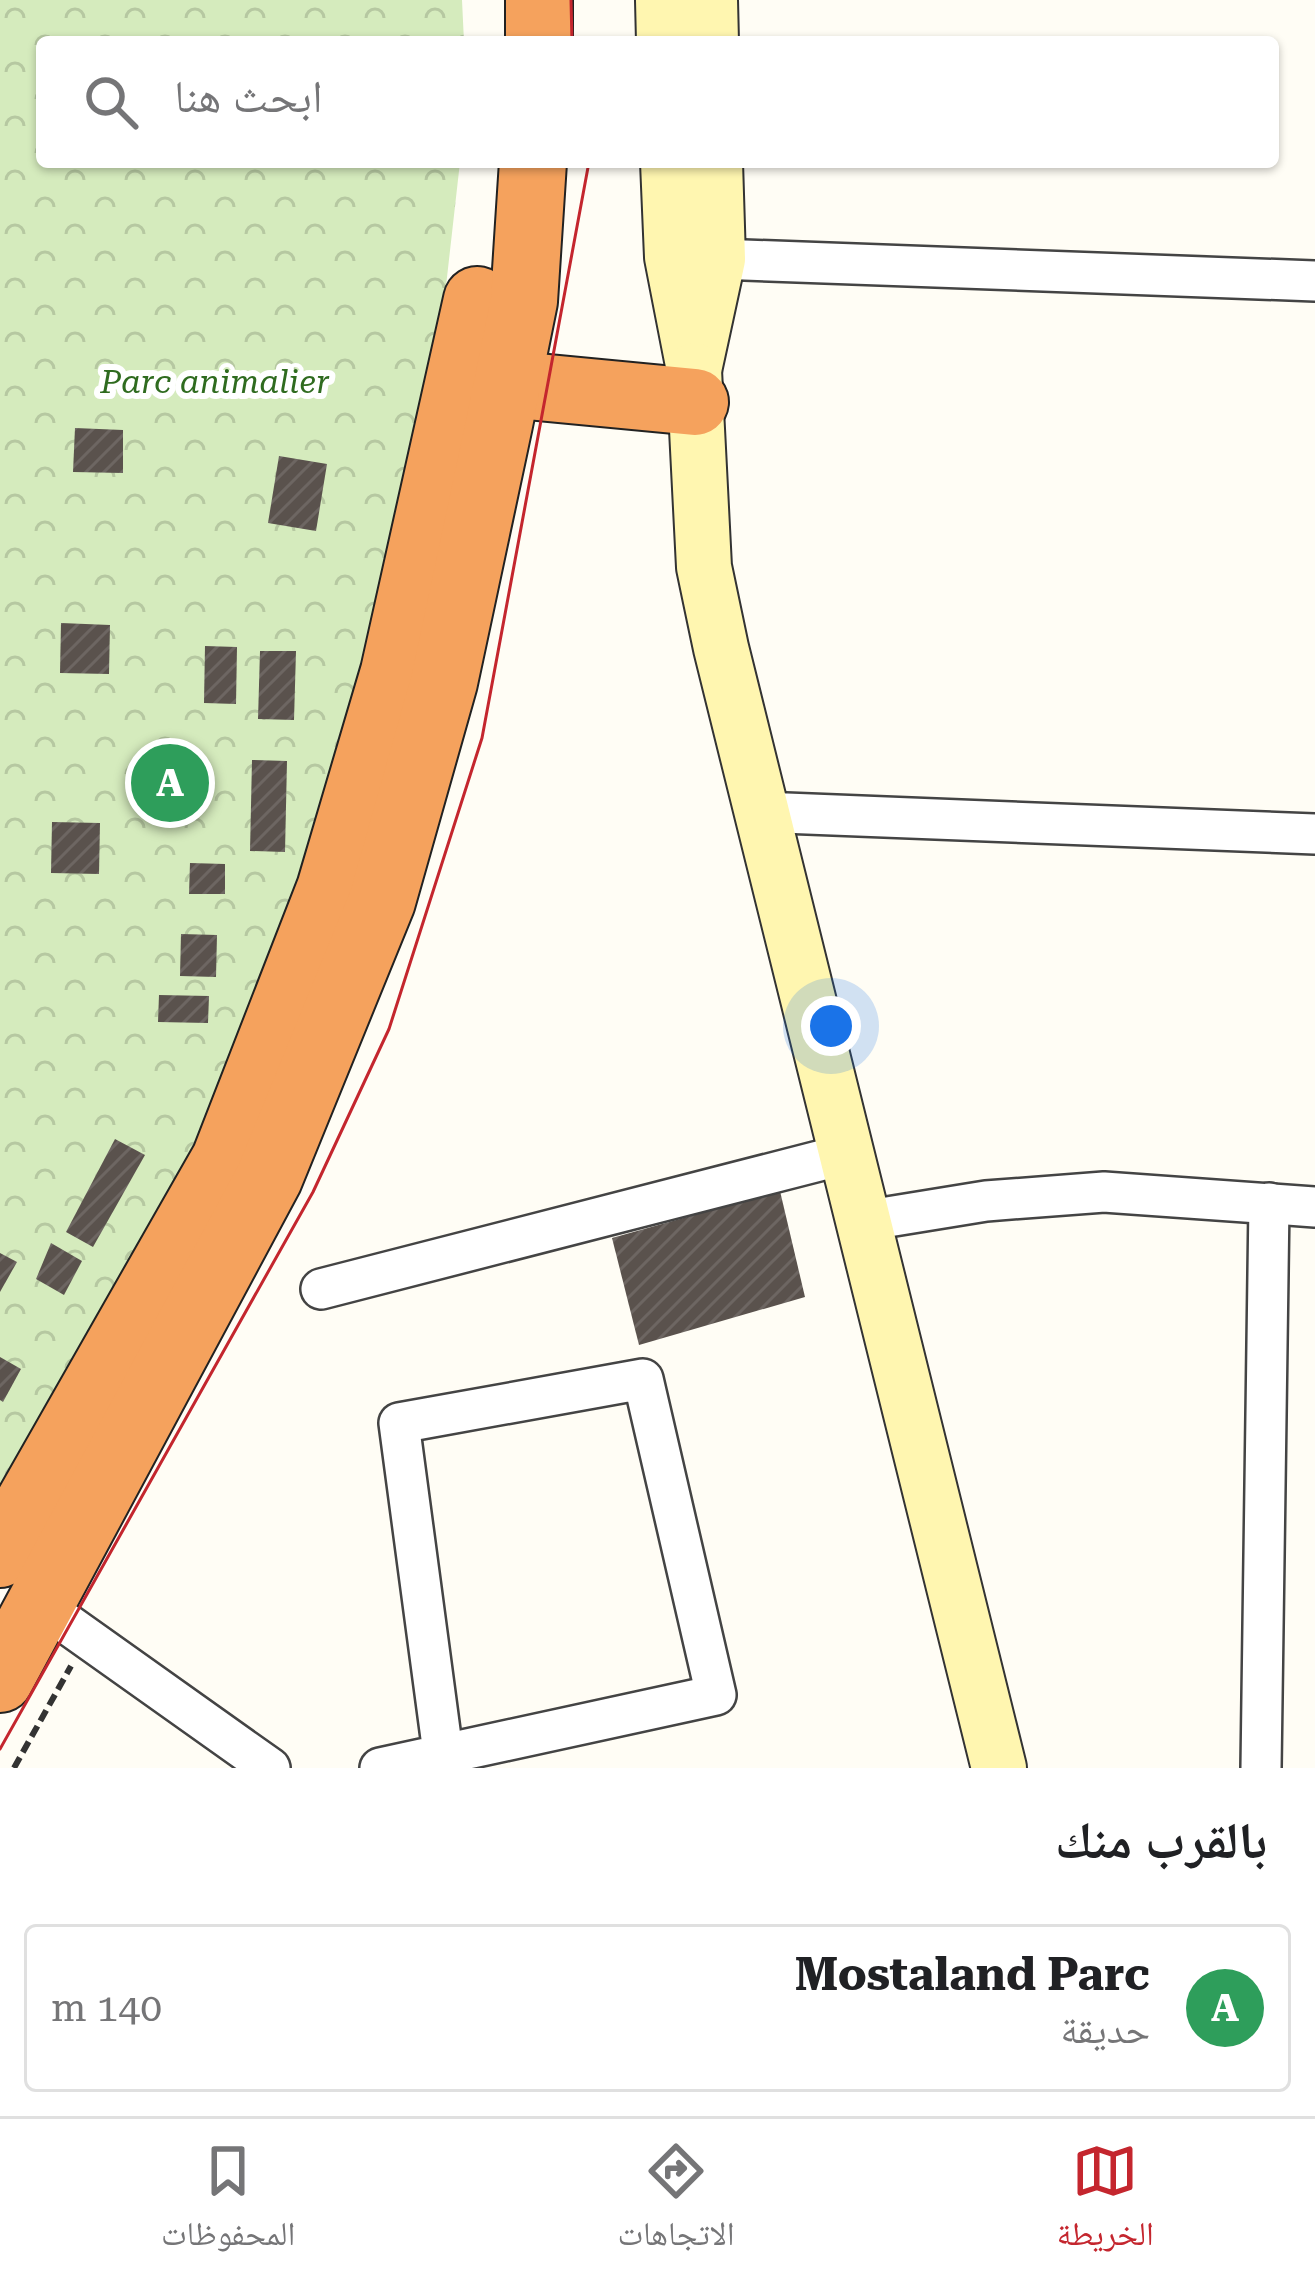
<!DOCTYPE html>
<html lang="ar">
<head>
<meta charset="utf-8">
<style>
  :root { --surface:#fff; --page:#f6f6f6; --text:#202124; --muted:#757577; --line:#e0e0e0; --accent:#c4262e }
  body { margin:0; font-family:"Roboto Serif","Noto Naskh Arabic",serif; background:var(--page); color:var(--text); direction:rtl }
  .you { position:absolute; left:831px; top:1026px; width:42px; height:42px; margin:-30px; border:9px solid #fff; border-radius:50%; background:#1a73e8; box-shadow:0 0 0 18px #1a73e833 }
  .badge { display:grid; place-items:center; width:78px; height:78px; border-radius:50%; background:var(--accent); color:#fff; font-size:39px; font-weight:700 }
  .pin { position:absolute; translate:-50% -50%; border:6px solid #fff; box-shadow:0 3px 12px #0006 }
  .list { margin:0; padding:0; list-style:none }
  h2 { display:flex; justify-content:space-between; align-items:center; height:156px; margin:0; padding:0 48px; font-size:51px }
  h2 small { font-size:39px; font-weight:400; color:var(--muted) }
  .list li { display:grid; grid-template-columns:78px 1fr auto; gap:36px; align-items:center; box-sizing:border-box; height:168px; margin:0 24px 24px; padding:0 24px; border:3px solid var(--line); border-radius:12px }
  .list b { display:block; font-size:45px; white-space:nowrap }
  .list p { margin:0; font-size:39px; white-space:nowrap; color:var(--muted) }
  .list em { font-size:39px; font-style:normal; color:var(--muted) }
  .icon { flex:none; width:66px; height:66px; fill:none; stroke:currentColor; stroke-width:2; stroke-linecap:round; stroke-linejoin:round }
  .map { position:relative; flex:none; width:1315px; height:1768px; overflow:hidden; direction:ltr }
  .search { position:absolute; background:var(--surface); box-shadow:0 3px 9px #0004; left:36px; right:36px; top:36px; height:132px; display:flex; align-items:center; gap:30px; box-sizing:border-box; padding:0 42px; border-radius:12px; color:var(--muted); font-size:45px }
  .sheet { height:348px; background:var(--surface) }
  nav { display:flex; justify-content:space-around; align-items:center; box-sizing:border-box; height:168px; border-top:3px solid var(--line); background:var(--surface); font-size:33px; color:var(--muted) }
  nav a { display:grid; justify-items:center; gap:6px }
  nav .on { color:var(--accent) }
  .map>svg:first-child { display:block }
  .park { fill:url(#park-crowns) }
  .building { fill:url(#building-hatch) }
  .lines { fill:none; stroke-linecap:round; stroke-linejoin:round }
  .street-casing { stroke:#444; stroke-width:44 }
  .secondary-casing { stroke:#333; stroke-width:58 }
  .highway-casing { stroke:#222; stroke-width:70 }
  .path { stroke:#333; stroke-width:6; stroke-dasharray:12 6; stroke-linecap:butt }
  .street { stroke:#fff; stroke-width:39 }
  .secondary { stroke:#fff6b0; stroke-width:54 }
  .highway { stroke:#f5a25d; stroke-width:66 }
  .tram { stroke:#c4262e; stroke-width:3 }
  .labels { text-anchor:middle; stroke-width:12; stroke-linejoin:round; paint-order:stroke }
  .park-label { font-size:33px; font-style:italic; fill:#2f6b1f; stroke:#fff }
</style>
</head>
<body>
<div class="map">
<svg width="1315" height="1768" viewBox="0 0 1315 1768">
  <defs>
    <pattern id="park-crowns" width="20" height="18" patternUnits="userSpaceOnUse" patternTransform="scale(3)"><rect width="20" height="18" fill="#d5ebbd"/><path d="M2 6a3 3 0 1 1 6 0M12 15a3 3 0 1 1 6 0" fill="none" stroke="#b6c8a1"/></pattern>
    <pattern id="building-hatch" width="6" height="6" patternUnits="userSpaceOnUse" patternTransform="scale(3)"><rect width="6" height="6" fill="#5a524d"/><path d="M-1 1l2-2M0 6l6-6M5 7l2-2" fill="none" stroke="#6d6662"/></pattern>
  </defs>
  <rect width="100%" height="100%" fill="#fffdf5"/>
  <path class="park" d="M0,0H462L464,42H42V162H460L438,357L383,627L209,1150L0,1500Z"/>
  <g class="building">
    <path d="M75,428L123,430V473L73,472Z"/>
    <path d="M279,456L327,464L316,531L268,523Z"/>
    <path d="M61,623L110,625L109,674L60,673Z"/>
    <path d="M205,646L237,647L236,704L204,703Z"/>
    <path d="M260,651H296L294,720L258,719Z"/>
    <path d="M252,760L287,761L285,852L250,851Z"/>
    <path d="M52,822L100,823L99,874L51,873Z"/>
    <path d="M190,863L225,864V894H189Z"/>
    <path d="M181,934L217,935L216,977L180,976Z"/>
    <path d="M159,995L209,996L208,1023L158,1022Z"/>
    <path d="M115,1139L145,1155L93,1247L66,1232Z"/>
    <path d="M780,1191L805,1297L639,1345L612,1238Z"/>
    <path d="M51,1243L82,1261L64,1295L36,1279Z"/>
    <path d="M0,1253L17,1262L0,1292Z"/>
    <path d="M0,1357L21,1369L3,1402L0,1400Z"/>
  </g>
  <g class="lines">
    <defs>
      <g id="street">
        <path d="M718,259L1315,281"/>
        <path d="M759,812L1315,834"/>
        <path d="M863,1221L986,1201L1104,1192L1315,1207"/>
        <path d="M321,1289L846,1154"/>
        <path d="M42,1606L270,1768"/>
        <path d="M380,1768L716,1695L643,1379L399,1423L443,1753"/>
        <path d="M1261,1768L1269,1203"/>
      </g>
      <g id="secondary">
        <path d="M663,0L664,42"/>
        <path d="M710,0L711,42"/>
        <path d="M668,162L672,257L694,370L718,259L715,162"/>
        <path d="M694,370L704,567L721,648L999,1768"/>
      </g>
      <g id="highway">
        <path d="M539,42V0"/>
        <path d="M507,384L695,402"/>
        <path d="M0,1554L225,1159L330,889L394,672L477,300"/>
        <path d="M0,1679L269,1178L382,901L444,682L499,424L524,301L533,162"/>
      </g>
    </defs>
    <use href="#street" class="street-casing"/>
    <use href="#secondary" class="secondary-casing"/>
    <use href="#highway" class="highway-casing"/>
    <path class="path" d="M14,1768L71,1666"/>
    <use href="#street" class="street"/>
    <use href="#secondary" class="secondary"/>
    <use href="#highway" class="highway"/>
    <g class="tram">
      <path d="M571,0L572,42"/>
      <path d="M0,1749L313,1192L389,1029L482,738L589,162"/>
    </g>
  </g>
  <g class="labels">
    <g class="park-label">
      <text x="215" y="393">Parc animalier</text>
    </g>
  </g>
</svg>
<div class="you"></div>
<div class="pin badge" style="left:170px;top:783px;background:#2e9e5b">A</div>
<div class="search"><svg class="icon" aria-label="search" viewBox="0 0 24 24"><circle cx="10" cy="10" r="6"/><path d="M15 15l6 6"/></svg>ابحث هنا</div>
</div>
<section class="sheet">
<h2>بالقرب منك<small></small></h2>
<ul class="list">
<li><span class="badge" style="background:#2e9e5b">A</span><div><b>Mostaland Parc</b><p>حديقة</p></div><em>140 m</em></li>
</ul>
</section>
<nav>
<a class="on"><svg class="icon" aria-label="map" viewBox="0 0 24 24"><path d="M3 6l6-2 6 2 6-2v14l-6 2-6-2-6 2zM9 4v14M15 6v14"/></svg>الخريطة</a>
<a><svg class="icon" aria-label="directions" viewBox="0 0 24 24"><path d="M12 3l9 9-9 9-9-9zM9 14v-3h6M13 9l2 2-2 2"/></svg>الاتجاهات</a>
<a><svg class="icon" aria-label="saved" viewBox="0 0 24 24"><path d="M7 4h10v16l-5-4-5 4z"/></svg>المحفوظات</a>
</nav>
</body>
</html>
